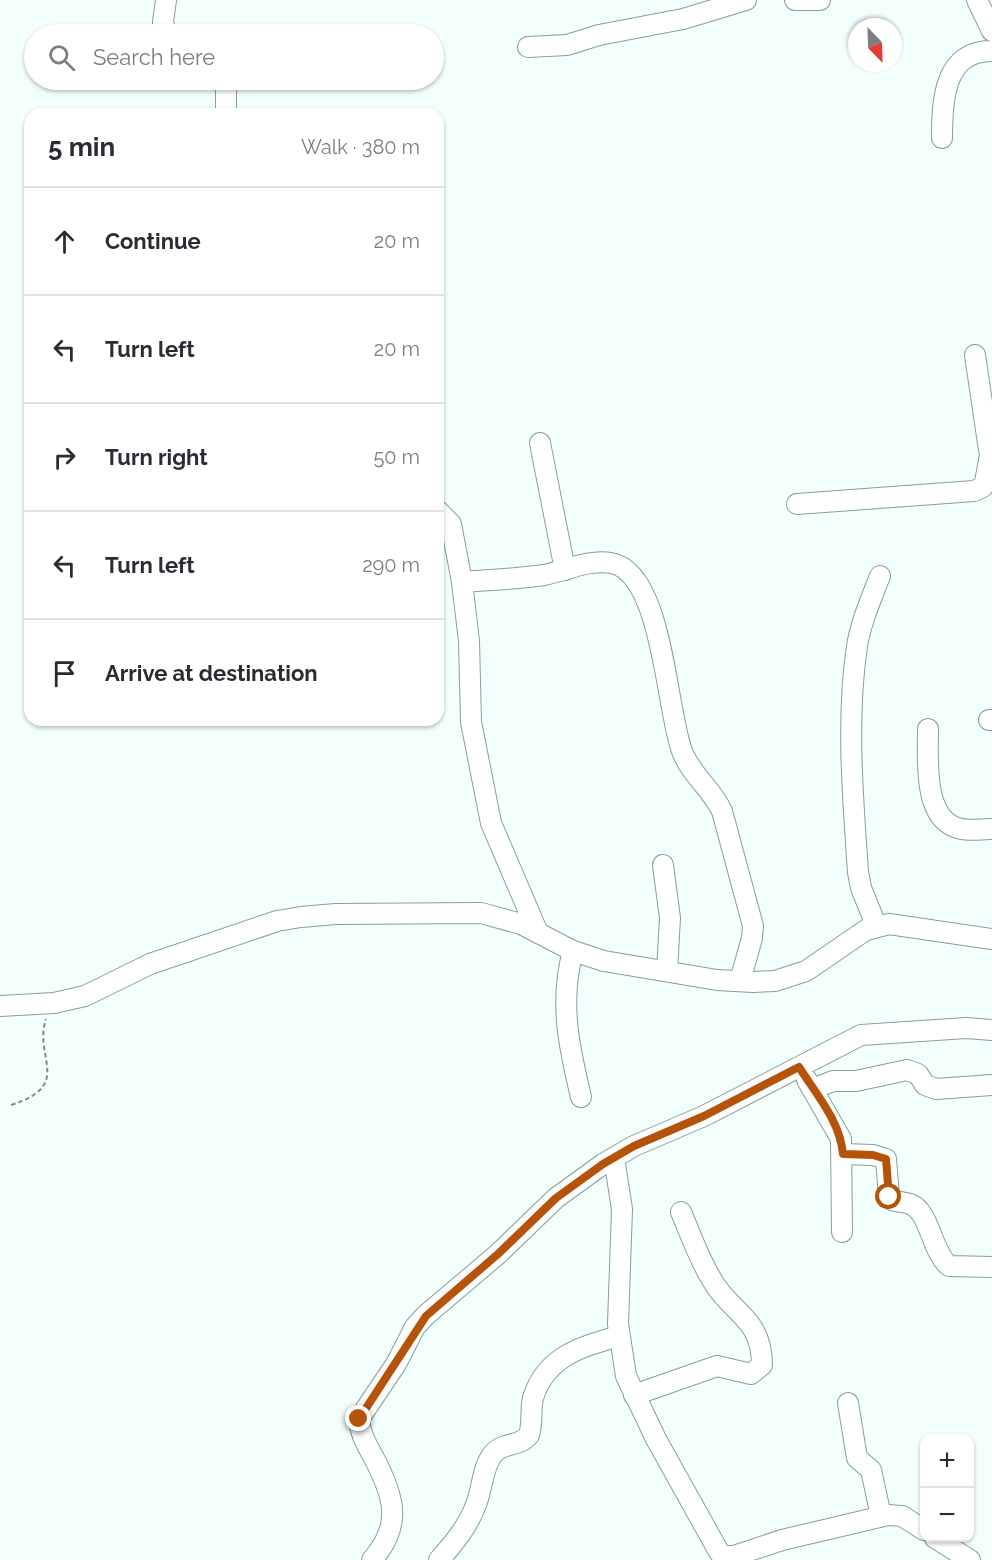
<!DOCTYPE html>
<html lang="en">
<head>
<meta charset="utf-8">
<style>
  :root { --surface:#fff; --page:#f7f7f7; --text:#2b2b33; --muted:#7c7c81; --line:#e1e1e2 }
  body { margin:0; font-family:Raleway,sans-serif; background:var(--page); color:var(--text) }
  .controls { position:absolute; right:18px; bottom:18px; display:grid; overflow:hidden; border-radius:12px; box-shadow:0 2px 4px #0004 }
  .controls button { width:54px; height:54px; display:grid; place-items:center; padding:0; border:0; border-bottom:2px solid var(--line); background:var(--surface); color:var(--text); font:30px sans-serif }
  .compass { position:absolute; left:848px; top:18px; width:54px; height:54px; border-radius:50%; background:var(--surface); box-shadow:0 2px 4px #0004; rotate:157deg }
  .stop { position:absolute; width:18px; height:18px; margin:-14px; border:4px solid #b45309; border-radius:50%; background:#fff }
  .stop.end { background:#b45309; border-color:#fff; box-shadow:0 2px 6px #0008 }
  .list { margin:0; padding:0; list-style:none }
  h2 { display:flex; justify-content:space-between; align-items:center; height:78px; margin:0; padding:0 24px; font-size:26px }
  h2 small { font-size:20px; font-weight:400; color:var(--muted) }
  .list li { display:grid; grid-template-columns:39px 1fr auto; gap:18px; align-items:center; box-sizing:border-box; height:108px; padding:0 24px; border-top:2px solid var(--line) }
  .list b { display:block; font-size:22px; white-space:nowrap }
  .list em { font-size:20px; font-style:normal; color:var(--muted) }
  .icon { flex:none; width:33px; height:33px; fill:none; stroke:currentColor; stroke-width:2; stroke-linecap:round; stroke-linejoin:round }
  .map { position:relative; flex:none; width:992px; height:1560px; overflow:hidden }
  .search { position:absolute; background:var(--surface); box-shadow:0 2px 4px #0004; left:24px; top:24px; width:420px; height:66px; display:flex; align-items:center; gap:15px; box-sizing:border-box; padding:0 21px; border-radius:33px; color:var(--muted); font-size:22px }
  .panel { position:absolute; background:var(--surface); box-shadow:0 2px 4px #0004; left:24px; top:108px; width:420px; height:618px; border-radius:18px }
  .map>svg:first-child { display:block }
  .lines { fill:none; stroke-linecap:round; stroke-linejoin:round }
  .minor-casing { stroke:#82a199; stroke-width:22 }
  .path { stroke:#7e8b87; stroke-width:2; stroke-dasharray:4.5 3; stroke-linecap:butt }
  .minor { stroke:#fff; stroke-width:20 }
  .route { stroke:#b45309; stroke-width:8 }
</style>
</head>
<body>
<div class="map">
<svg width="992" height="1560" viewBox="0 0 992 1560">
  <rect width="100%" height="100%" fill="#f2fffb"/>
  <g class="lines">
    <defs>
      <g id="minor">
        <path d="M795,0H820"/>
        <path d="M977,0L992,31"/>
        <path d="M166,34L163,22L166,0"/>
        <path d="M528,47L567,45L599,35L683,19L746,0"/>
        <path d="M226,80V114"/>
        <path d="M942,138C942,100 944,51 992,51"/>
        <path d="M975,355L989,450"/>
        <path d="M540,443L565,570"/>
        <path d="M797,504L974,491L983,487L985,482L992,444"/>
        <path d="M438,511L451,524L462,582L469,641L471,722L491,823L538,933"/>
        <path d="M462,582C489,580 517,579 544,575C565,571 589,559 611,563C663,572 666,709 682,751C691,775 711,788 722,811L753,926L752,938L740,981"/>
        <path d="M989,720H992"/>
        <path d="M928,729C928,757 923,815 955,827C966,832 980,829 992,829"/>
        <path d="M663,865L670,918L667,971"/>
        <path d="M876,925L861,888L858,872C853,798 846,720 857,646C861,622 871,599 880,576"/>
        <path d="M573,951C559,1002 569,1047 581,1097"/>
        <path d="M0,1006L54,1003L85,996L150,964L277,921L301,917L336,914L481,913L521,924L573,951L604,961L717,980L753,982L775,981L806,971L866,930L889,924L992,939"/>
        <path d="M807,1080L841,1139L842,1232"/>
        <path d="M813,1089L833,1081H856L907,1070L918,1074L925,1085L936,1089L992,1085"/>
        <path d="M843,1154L873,1155L886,1159L889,1197L892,1200C898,1202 904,1202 910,1204C930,1211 931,1251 949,1266L992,1267"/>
        <path d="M614,1158L622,1209L618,1324L626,1376L656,1439L719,1552L723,1556H734L782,1540L888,1515L902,1516L924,1530"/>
        <path d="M634,1395L717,1366L751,1374L762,1365C762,1317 730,1313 712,1280C699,1259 691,1235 681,1212"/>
        <path d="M848,1403L857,1458L871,1470L881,1516"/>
        <path d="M935,1538L970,1560"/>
        <path d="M372,1560C403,1525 394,1496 374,1458C367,1445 360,1434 359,1419L396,1364L415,1327L426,1315L498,1254L556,1198L603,1164L634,1146L704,1116L861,1035L966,1028L992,1030"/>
        <path d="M439,1560C455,1542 469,1525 477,1502C482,1488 483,1466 493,1454C502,1442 520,1447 529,1435C533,1423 530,1411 533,1398C546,1356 581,1347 619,1336"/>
      </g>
    </defs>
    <use href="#minor" class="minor-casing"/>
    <path class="path" d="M11,1105C74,1085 33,1058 46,1019"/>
    <use href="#minor" class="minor"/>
  </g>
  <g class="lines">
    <path class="route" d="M359,1419L426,1316L498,1254L556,1198L603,1164L634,1146L704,1116L799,1067C816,1094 840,1121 843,1154L873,1155L886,1159L889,1197"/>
  </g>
</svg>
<div class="controls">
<button>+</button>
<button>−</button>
</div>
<svg class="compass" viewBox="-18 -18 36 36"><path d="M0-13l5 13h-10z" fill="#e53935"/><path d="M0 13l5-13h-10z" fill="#7c7c81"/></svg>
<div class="stop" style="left:889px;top:1197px"></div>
<div class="stop end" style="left:359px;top:1419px"></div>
<div class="search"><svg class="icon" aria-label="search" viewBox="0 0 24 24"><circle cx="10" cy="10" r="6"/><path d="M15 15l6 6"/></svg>Search here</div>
<section class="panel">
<h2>5 min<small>Walk · 380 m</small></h2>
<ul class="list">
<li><svg class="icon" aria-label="ahead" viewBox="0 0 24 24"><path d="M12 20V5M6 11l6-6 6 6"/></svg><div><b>Continue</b></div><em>20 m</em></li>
<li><svg class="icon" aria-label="left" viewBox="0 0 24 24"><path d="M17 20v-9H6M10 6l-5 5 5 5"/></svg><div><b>Turn left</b></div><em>20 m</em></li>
<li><svg class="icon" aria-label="right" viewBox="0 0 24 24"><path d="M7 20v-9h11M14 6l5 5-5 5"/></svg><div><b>Turn right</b></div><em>50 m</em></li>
<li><svg class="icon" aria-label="left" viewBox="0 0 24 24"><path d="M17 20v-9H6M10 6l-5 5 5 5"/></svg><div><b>Turn left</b></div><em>290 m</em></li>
<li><svg class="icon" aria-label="arrive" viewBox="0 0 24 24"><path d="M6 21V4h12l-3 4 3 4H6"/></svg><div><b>Arrive at destination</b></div></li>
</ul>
</section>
</div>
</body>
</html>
